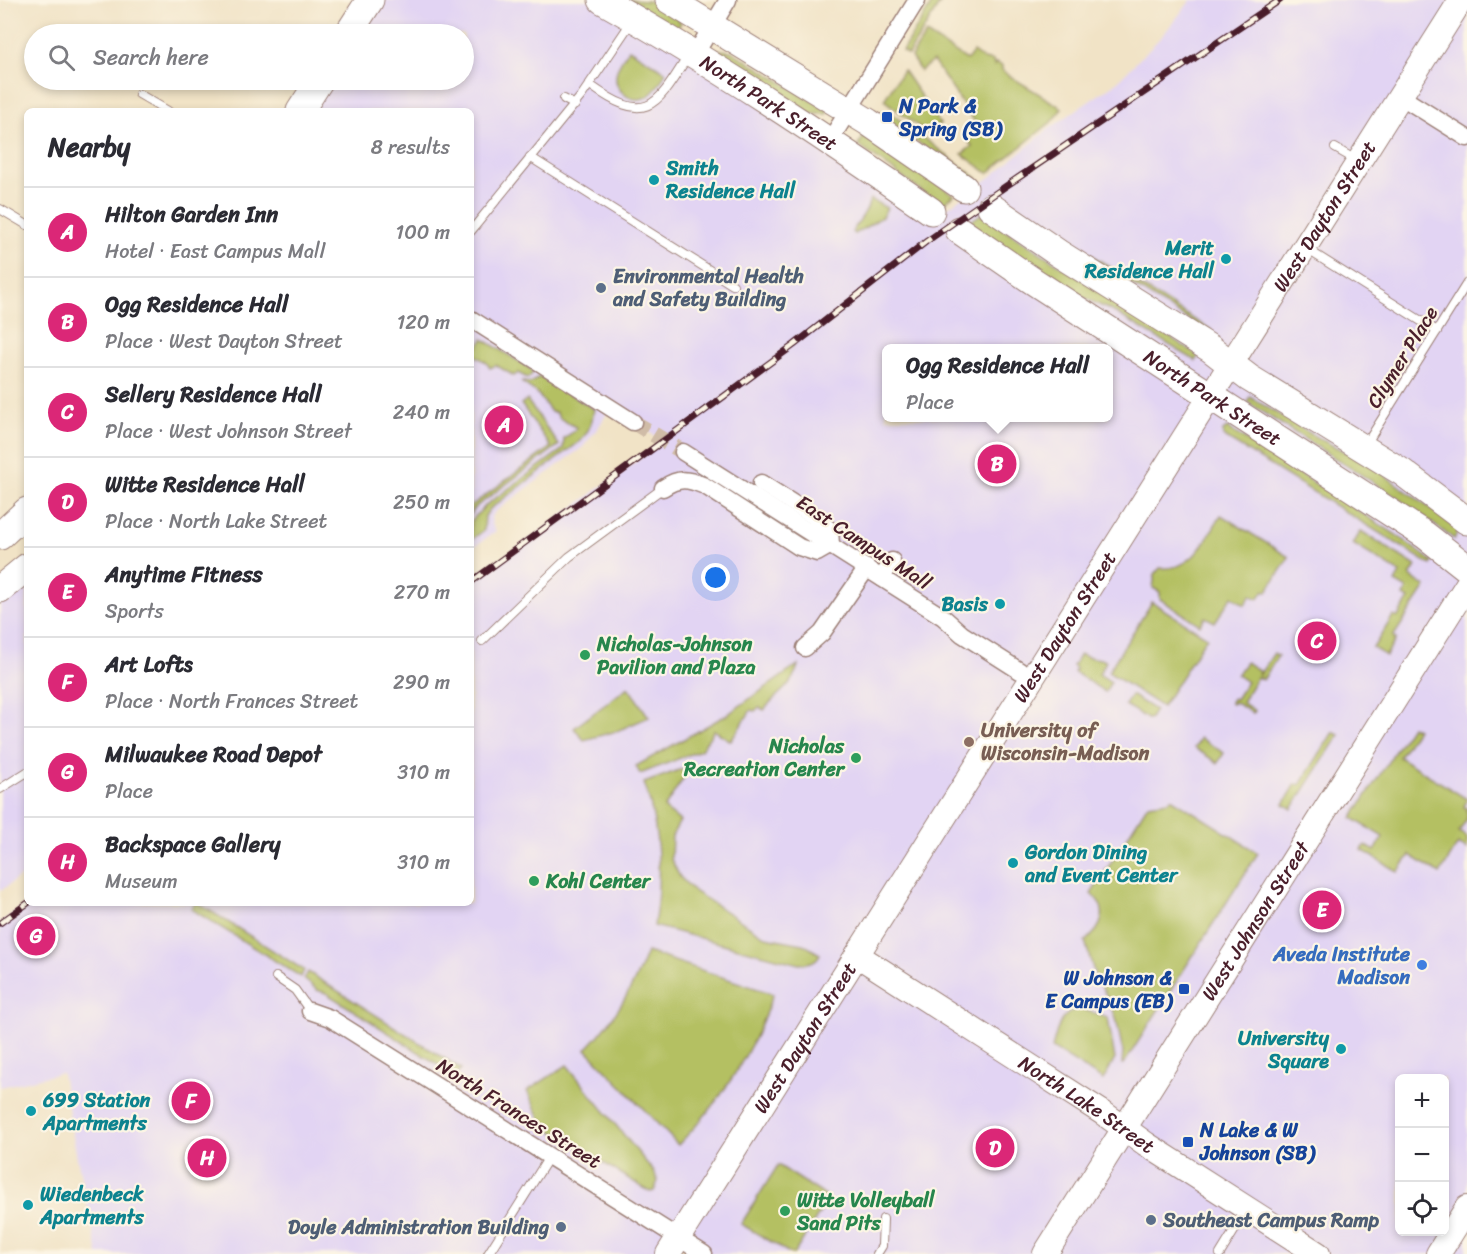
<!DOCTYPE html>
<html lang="en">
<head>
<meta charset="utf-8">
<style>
  :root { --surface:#fff; --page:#f2f2f3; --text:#2b2b33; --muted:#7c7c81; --line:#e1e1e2; --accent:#db2777 }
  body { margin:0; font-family:Sriracha,sans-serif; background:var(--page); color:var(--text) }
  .controls { position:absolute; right:18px; bottom:18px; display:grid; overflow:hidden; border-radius:9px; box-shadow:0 3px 9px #0003 }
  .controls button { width:54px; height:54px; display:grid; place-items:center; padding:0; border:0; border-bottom:2px solid var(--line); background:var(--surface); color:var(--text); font:30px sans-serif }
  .you { position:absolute; left:716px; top:578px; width:21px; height:21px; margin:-15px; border:4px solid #fff; border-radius:50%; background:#1a73e8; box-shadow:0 0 0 9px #1a73e833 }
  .badge { display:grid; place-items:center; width:39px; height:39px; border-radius:50%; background:var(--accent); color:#fff; font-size:20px; font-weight:700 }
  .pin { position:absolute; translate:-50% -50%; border:3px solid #fff; box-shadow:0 2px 6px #0006 }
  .popup { position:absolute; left:882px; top:344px; width:231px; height:78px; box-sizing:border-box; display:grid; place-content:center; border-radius:9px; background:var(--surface); filter:drop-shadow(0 2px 4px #0005); font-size:20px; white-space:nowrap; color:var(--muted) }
  .popup b { font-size:22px; color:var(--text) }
  .popup::after { content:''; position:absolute; left:50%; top:100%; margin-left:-12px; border:12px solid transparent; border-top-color:var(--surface) }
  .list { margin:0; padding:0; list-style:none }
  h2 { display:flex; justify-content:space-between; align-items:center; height:78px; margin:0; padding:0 24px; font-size:26px }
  h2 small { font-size:20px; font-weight:400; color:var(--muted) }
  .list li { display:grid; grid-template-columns:39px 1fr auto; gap:18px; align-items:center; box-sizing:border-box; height:90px; padding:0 24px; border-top:2px solid var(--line) }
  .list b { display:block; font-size:22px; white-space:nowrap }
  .list p { margin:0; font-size:20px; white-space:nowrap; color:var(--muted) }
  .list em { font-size:20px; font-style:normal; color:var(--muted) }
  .icon { flex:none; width:33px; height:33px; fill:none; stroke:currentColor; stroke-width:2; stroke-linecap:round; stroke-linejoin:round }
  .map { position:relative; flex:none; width:1467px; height:1254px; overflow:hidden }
  .search { position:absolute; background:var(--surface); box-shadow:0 3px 9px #0003; left:24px; top:24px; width:450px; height:66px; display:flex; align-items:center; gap:15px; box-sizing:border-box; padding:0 21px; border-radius:33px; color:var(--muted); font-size:22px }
  .panel { position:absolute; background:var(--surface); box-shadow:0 3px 9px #0003; left:24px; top:108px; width:450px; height:798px; border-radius:9px }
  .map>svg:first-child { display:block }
  .built { fill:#e2d4f3; fill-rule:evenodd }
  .green { fill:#b4c062; stroke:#7f7046; stroke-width:1.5 }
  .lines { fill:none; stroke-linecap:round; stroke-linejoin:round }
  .street-tunnel { stroke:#d0bca7; stroke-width:16; stroke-dasharray:16 8; stroke-linecap:butt }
  .lane-casing { stroke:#9e8178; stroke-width:10 }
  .street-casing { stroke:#9e8178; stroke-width:19 }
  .secondary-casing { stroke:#9e8178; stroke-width:26 }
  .primary-casing { stroke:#9e8178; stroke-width:29 }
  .lane { stroke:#fff; stroke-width:8 }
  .street { stroke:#fff; stroke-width:16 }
  .secondary { stroke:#fff; stroke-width:24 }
  .primary { stroke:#fff; stroke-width:27 }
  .rail-casing { stroke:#4a1f2b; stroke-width:7 }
  .rail { stroke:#fcf5e5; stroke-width:4.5; stroke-dasharray:14; stroke-linecap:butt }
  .transit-dot { fill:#1a4fb4; stroke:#fcf5e5; stroke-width:2 }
  .culture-dot { fill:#0f9aa8; stroke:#fcf5e5; stroke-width:2 }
  .service-dot { fill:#5c6f8a; stroke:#fcf5e5; stroke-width:2 }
  .leisure-dot { fill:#2e9e5b; stroke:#fcf5e5; stroke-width:2 }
  .education-dot { fill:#8d6e63; stroke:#fcf5e5; stroke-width:2 }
  .shop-dot { fill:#3f7fe0; stroke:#fcf5e5; stroke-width:2 }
  .labels { text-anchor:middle; stroke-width:4.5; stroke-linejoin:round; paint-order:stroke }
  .street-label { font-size:20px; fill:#4a1f2b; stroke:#fcf5e5 }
  .transit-label { font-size:20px; font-weight:bold; fill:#164399; stroke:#fcf5e5; text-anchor:start }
  .culture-label { font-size:20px; font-weight:bold; fill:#0d838f; stroke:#fcf5e5; text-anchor:start }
  .service-label { font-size:20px; font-weight:bold; fill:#4e5e75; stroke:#fcf5e5; text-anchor:start }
  .leisure-label { font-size:20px; font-weight:bold; fill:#27864d; stroke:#fcf5e5; text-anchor:start }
  .education-label { font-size:20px; font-weight:bold; fill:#785e54; stroke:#fcf5e5; text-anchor:start }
  .shop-label { font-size:20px; font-weight:bold; fill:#366cbe; stroke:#fcf5e5; text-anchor:end }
</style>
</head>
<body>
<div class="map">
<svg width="1467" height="1254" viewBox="0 0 1467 1254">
  <rect width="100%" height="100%" fill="#fcf5e5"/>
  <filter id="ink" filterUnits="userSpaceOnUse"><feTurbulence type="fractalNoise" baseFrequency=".0167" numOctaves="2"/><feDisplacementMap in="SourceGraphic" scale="12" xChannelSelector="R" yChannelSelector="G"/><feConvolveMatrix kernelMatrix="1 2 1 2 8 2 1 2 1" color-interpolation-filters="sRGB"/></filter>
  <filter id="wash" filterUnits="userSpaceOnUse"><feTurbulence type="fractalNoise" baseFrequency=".008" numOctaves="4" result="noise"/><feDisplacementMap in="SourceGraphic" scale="24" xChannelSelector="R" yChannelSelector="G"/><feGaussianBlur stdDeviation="1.35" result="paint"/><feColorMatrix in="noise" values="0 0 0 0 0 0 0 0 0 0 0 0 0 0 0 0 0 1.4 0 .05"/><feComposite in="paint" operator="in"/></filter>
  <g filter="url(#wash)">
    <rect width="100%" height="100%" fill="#f1e3c6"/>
    <g class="built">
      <path d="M370,0H602L937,215L992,176L1046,131L1116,83L1163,35L1191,0H1467V1254H705L678,1238L668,1254H98L77,1158L62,1073L0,1087V923L29,903H471V582L664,441L610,408L598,428L583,447L496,511L491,517L492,524L496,531L471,549V111H300L320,80H464V34H348ZM886,348H1108V418H886ZM1400,1078H1444V1232H1400Z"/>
      <path d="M27,567V872L0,891V589Z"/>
    </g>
    <g class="green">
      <path d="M623,0C652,0 661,0 681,22L677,29Z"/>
      <path d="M934,0H942L908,55L902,51Z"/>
      <path d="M926,34L967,60L973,52L983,59L993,61L994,66L996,63L1002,66V70L1008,75L1062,108L1055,119L988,173L962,154L972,146L967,139L980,129L933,61L920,71L911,57Z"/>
      <path d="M629,49L666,72C661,81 655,94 644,98C630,103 614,90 616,75C617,65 624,57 629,49Z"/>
      <path d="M719,50L731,51L829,111L827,114H807L715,57Z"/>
      <path d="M903,70L940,124L927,133L884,100Z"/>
      <path d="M893,115L978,179L975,181L888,122Z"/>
      <path d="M865,135L954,195L941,205L858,145Z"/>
      <path d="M1004,198L1067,240L1211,330L1209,333L1065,243L1003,199Z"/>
      <path d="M870,199L887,208L882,217L855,234L852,232L867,209Z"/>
      <path d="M981,214L1199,356L1196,361L1116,313L1062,287L968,223Z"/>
      <path d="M483,339L531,369L533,372L530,377L527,378L518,373L514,376L496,365L490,368L486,362L471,353V345L477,348Z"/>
      <path d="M540,376L594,409C592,423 589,433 578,443L490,509L485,516L484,530L471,540V521L486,505L563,449L564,439L577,428L559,418L556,412H551L537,393L521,382L531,383Z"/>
      <path d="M1250,397L1316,437L1369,464L1460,530L1454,539L1395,496L1256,408L1247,402Z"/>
      <path d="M527,400L559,445L477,506L471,514V506L551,447L521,404Z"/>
      <path d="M1227,428L1395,534L1433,562L1431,565L1223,436V431Z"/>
      <path d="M1221,515L1289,557L1267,592L1264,590L1258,599L1251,595L1245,605L1232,596L1215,622L1205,617L1200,625L1160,599V592L1153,588L1155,574L1160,568C1194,571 1206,539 1221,515Z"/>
      <path d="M1361,531L1416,566L1410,576L1426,587L1393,637L1396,639L1386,656L1373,648L1393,616L1397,618L1409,599L1404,596L1407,589L1395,582L1400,573L1353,544Z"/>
      <path d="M1152,602L1207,637L1162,707L1108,672Z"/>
      <path d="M1274,653L1278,656L1263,680L1257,677L1242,702L1255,711L1253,713L1234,702L1232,704L1230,703L1233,698L1236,699L1247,682L1237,675L1246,662L1260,671L1258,674L1259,675Z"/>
      <path d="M1080,654C1089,659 1098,657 1106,661L1099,674L1111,682L1105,692L1074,672L1076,669L1073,666Z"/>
      <path d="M798,665C792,689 777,692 764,710L759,707L755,711L751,710L731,741L714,730L701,750L640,774L636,766L728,714Z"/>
      <path d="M628,687L649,717L617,731L584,740L574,728Z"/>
      <path d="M1131,695L1155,710L1149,720L1125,705Z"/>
      <path d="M1411,726L1417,729L1399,757L1467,799L1464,807L1467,808V819L1459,832L1467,837V849L1458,844L1440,874L1410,855L1398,872L1362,850L1365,845L1375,851L1383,837L1352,818Z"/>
      <path d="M1333,732L1339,735L1292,809L1284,804L1296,784L1300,785Z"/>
      <path d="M1200,738L1224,753L1218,763L1194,748Z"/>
      <path d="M682,769L685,776L664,808L680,821L672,836L671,859L680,877L695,892L766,937L803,944L820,954C816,963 808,963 799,964L654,926C662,877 660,830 644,783Z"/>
      <path d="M1171,798L1258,853L1124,1064H1122L1123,1052L1116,1018L1109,1000L1095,976L1085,941C1103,929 1110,908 1091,894L1148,804L1169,801Z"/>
      <path d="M195,903H198L304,970L301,977L191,909Z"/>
      <path d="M647,952L773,994C753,1051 721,1102 678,1145L586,1049C614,1021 633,989 647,952Z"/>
      <path d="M308,972L461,1069L456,1076L326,993L317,990L304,979Z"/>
      <path d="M1079,1008L1108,1018L1115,1059L1103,1080L1052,1048C1058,1028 1058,1015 1079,1008Z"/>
      <path d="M567,1065L654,1172L658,1181L654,1191L650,1192L544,1126L527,1091Z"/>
      <path d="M778,1165L829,1198L794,1254H791L741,1224Z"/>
    </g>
  </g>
  <g filter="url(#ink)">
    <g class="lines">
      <path class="street-tunnel" d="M633,422L683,452"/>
      <defs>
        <g id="lane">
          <path d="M590,85C647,126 656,107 688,56"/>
          <path d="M139,94L168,111"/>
          <path d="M564,99L575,105"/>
          <path d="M1335,148L1356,160"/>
          <path d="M530,157L733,285"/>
          <path d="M0,209L27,225"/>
          <path d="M471,231L582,95L632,21"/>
          <path d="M1305,248L1437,331"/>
          <path d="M1365,446L1467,283"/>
          <path d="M482,641L569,557L663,488"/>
          <path d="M0,789L27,772"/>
          <path d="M276,977L295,990L310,1011"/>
          <path d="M488,1254L549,1157"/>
          <path d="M877,1254L882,1246L883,1219"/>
          <path d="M1220,1254L1247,1210"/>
        </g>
        <g id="street">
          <path d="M694,56L728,0"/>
          <path d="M1400,96L1467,138"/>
          <path d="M829,142L917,0"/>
          <path d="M471,319L633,422"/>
          <path d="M683,452L943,617L962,634L1020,671"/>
          <path d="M761,483L813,516L830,530L831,545"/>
          <path d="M663,488C679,477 688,479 705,486L799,547L817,553L831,545"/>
          <path d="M882,578L892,561"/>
          <path d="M805,648L822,633L867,568"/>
          <path d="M310,1011L330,1018L704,1254"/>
        </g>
        <g id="secondary">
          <path id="s1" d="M857,955L1103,1113L1146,1144L1318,1254"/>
          <path id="s2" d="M668,1254L1461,0"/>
          <path id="s3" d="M1045,1254L1467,585"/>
          <path d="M1438,1254L1467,1208"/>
        </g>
        <g id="primary">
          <path id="s4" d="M602,0C715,64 824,137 931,211"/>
          <path d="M669,0L868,122L964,188"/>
          <path d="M348,34L370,0"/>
          <path d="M300,111L320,80"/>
          <path d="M991,207L1058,253L1211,349L1249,378L1402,472L1467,521"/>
          <path id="s5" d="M959,230L1030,279L1425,535L1467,568"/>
          <path d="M0,536L27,511"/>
          <path d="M0,589L27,567"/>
        </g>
      </defs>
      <use href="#lane" class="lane-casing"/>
      <use href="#street" class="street-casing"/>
      <use href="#secondary" class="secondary-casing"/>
      <use href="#primary" class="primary-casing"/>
      <use href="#lane" class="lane"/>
      <use href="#street" class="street"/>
      <use href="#secondary" class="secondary"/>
      <use href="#primary" class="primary"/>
      <defs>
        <g id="rail">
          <path d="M471,582L794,345L927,241L1006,186L1280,0"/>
          <path d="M0,923L28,903"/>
        </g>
      </defs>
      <use href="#rail" class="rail-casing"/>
      <use href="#rail" class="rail"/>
    </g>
  </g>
  <g class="transit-dot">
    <rect x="881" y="111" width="12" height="12" rx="3"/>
    <rect x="1178" y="983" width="12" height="12" rx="3"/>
    <rect x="1182" y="1136" width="12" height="12" rx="3"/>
  </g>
  <g class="culture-dot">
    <circle cx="654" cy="180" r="6"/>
    <circle cx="1226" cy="259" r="6"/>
    <circle cx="1000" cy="604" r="6"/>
    <circle cx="1013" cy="863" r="6"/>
    <circle cx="1341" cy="1049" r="6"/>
    <circle cx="31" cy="1111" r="6"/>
    <circle cx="28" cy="1205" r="6"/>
  </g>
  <g class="service-dot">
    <circle cx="601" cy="288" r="6"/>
    <circle cx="1151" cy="1220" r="6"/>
    <circle cx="561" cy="1227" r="6"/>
  </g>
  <g class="leisure-dot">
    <circle cx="585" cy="655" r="6"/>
    <circle cx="856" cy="758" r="6"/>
    <circle cx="534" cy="881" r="6"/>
    <circle cx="785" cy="1211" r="6"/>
  </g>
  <circle class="education-dot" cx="969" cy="742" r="6"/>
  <circle class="shop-dot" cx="1422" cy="965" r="6"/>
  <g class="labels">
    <g class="street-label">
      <text dy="7" stroke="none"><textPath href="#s4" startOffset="196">North Park Street</textPath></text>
      <text dy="7" stroke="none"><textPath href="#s2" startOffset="1228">West Dayton Street</textPath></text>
      <text transform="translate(1402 357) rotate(-58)" y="7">Clymer Place</text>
      <text dy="7" stroke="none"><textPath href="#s5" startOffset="304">North Park Street</textPath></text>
      <text transform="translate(864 542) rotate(33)" y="7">East Campus Mall</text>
      <text dy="7" stroke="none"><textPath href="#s2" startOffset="742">West Dayton Street</textPath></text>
      <text dy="7" stroke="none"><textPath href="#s3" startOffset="394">West Johnson Street</textPath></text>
      <text dy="7" stroke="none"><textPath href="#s2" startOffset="256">West Dayton Street</textPath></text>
      <text dy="7" stroke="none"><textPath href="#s1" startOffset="274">North Lake Street</textPath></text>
      <text transform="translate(519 1113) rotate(32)" y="7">North Frances Street</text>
    </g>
    <g class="transit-label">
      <text x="899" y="113">N Park &amp;<tspan x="899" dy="23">Spring (SB)</tspan></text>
      <text x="1172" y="985" text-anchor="end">W Johnson &amp;<tspan x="1172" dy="23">E Campus (EB)</tspan></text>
      <text x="1200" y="1137">N Lake &amp; W<tspan x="1200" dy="23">Johnson (SB)</tspan></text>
    </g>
    <g class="culture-label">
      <text x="666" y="175">Smith<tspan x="666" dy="23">Residence Hall</tspan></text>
      <text x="1214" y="255" text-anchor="end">Merit<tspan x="1214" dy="23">Residence Hall</tspan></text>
      <text x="988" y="611" text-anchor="end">Basis</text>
      <text x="1025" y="859">Gordon Dining<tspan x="1025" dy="23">and Event Center</tspan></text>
      <text x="1329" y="1045" text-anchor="end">University<tspan x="1329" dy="23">Square</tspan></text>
      <text x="43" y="1107">699 Station<tspan x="43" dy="23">Apartments</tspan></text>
      <text x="40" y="1201">Wiedenbeck<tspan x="40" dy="23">Apartments</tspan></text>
    </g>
    <g class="service-label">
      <text x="613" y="283">Environmental Health<tspan x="613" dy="23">and Safety Building</tspan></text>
      <text x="1163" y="1227">Southeast Campus Ramp</text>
      <text x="549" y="1234" text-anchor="end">Doyle Administration Building</text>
    </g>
    <g class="leisure-label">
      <text x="597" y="651">Nicholas-Johnson<tspan x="597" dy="23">Pavilion and Plaza</tspan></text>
      <text x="844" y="753" text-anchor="end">Nicholas<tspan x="844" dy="23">Recreation Center</tspan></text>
      <text x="546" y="888">Kohl Center</text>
      <text x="797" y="1207">Witte Volleyball<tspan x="797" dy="23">Sand Pits</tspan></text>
    </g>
    <g class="education-label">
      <text x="981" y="737">University of<tspan x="981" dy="23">Wisconsin-Madison</tspan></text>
    </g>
    <g class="shop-label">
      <text x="1410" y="961">Aveda Institute<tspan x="1410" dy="23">Madison</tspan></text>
    </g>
  </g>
</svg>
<div class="controls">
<button>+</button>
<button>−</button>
<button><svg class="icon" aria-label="locate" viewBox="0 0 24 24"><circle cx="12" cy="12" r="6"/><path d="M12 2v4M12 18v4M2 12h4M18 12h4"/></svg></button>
</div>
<div class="you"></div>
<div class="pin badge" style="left:504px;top:425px">A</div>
<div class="pin badge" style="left:997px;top:464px">B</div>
<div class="popup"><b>Ogg Residence Hall</b>Place</div>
<div class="pin badge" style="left:1317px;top:641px">C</div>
<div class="pin badge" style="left:995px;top:1148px">D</div>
<div class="pin badge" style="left:1322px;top:910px">E</div>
<div class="pin badge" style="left:191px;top:1101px">F</div>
<div class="pin badge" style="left:36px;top:936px">G</div>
<div class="pin badge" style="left:207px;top:1158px">H</div>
<div class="search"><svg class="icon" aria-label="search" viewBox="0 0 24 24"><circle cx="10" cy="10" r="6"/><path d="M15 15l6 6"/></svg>Search here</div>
<section class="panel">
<h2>Nearby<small>8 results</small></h2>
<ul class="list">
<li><span class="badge">A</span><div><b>Hilton Garden Inn</b><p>Hotel · East Campus Mall</p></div><em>100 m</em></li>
<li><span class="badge">B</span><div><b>Ogg Residence Hall</b><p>Place · West Dayton Street</p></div><em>120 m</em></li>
<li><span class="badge">C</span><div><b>Sellery Residence Hall</b><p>Place · West Johnson Street</p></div><em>240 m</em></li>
<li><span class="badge">D</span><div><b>Witte Residence Hall</b><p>Place · North Lake Street</p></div><em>250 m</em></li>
<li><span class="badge">E</span><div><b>Anytime Fitness</b><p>Sports</p></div><em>270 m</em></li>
<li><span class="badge">F</span><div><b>Art Lofts</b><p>Place · North Frances Street</p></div><em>290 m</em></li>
<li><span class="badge">G</span><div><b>Milwaukee Road Depot</b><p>Place</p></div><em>310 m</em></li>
<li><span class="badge">H</span><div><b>Backspace Gallery</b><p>Museum</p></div><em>310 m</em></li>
</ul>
</section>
</div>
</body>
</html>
